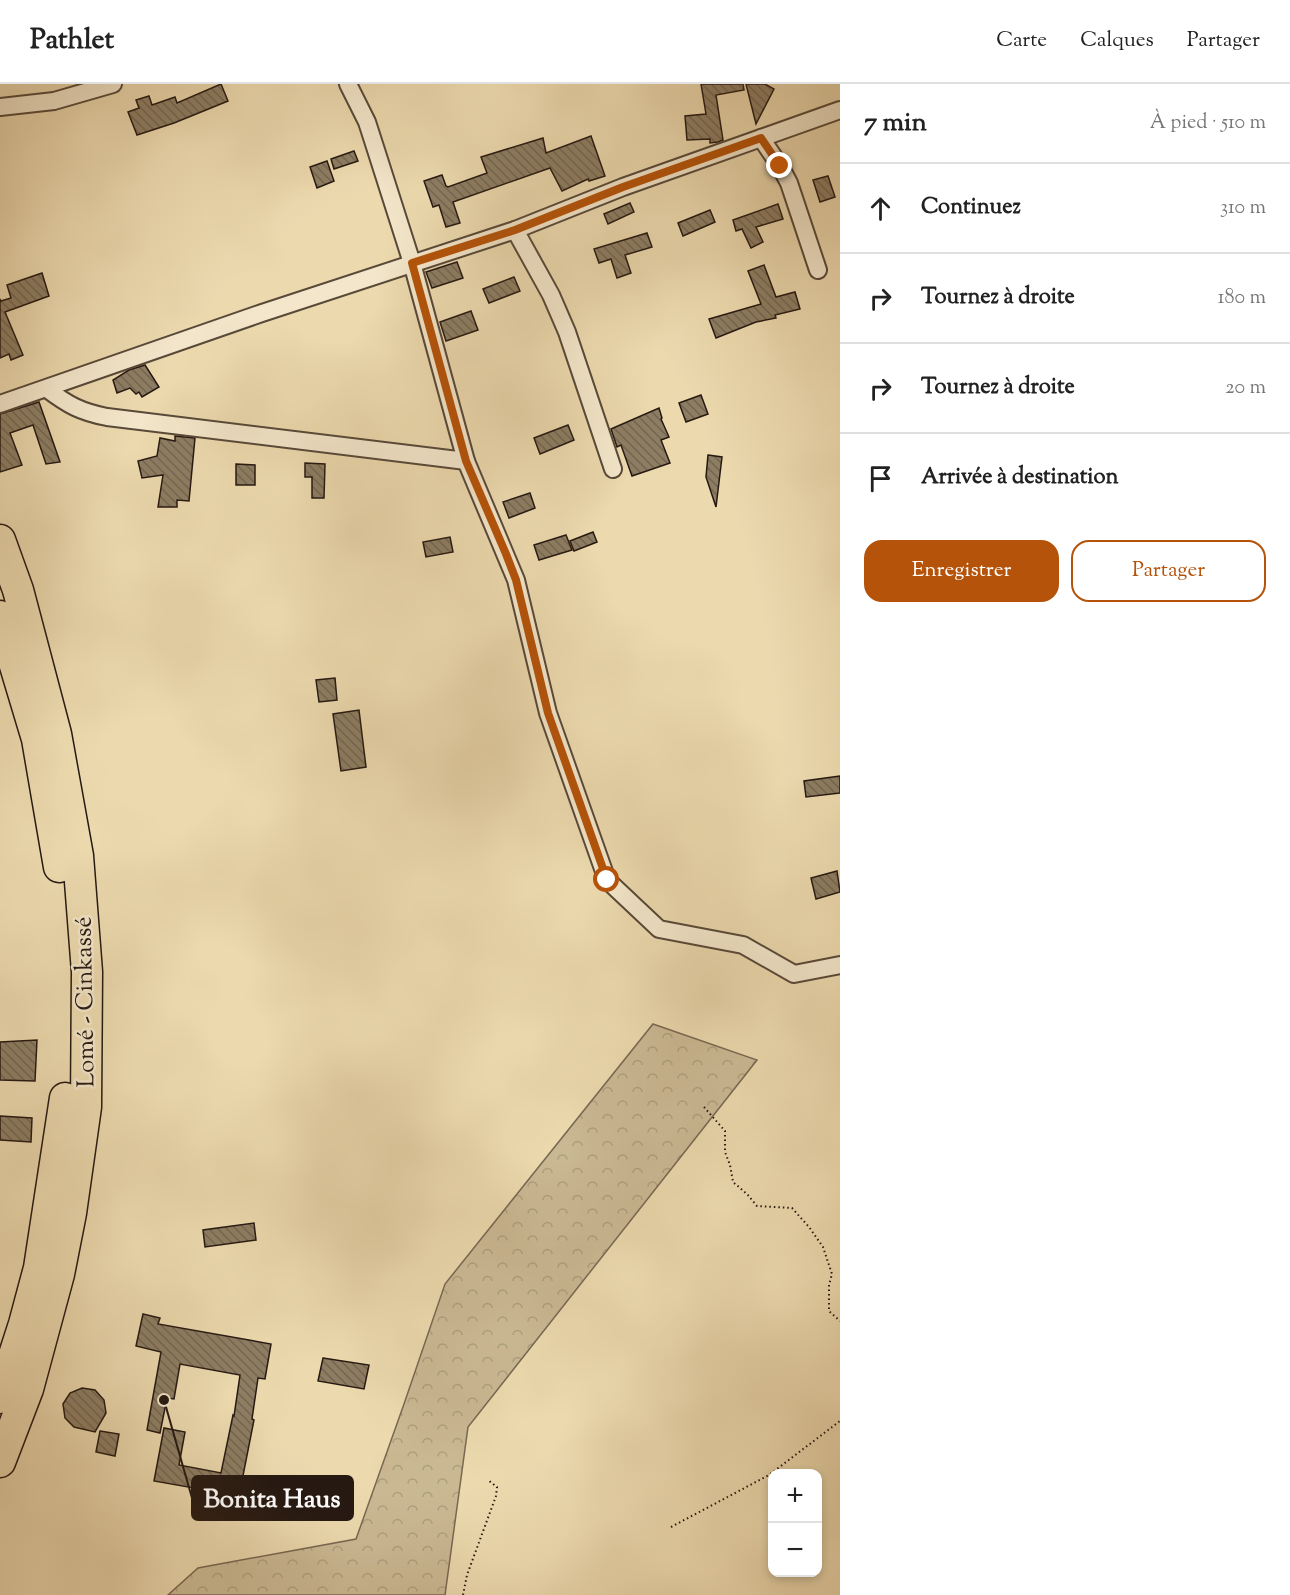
<!DOCTYPE html>
<html lang="fr">
<head>
<meta charset="utf-8">
<style>
  :root { --surface:#fff; --page:#f6f6f6; --text:#222; --muted:#767676; --line:#e0e0e0; --accent:#b45309 }
  body { margin:0; font-family:"Sorts Mill Goudy",serif; background:var(--page); color:var(--text) }
  .controls { position:absolute; right:18px; bottom:18px; display:grid; overflow:hidden; border-radius:12px; box-shadow:0 3px 9px #0003 }
  .controls button { width:54px; height:54px; display:grid; place-items:center; padding:0; border:0; border-bottom:2px solid var(--line); background:var(--surface); color:var(--text); font:30px sans-serif }
  .stop { position:absolute; width:18px; height:18px; margin:-14px; border:4px solid #b45309; border-radius:50%; background:#fff }
  .stop.end { background:#b45309; border-color:#fff; box-shadow:0 2px 6px #0008 }
  .list { margin:0; padding:0; list-style:none }
  h2 { display:flex; justify-content:space-between; align-items:center; height:78px; margin:0; padding:0 24px; font-size:26px }
  h2 small { font-size:20px; font-weight:400; color:var(--muted) }
  .list li { display:grid; grid-template-columns:39px 1fr auto; gap:18px; align-items:center; box-sizing:border-box; height:90px; padding:0 24px; border-top:2px solid var(--line) }
  .list b { display:block; font-size:22px; white-space:nowrap }
  .list em { font-size:20px; font-style:normal; color:var(--muted) }
  .actions { display:flex; gap:12px; padding:18px 24px }
  .actions a { flex:1; padding:14px 0; border:2px solid var(--accent); border-radius:18px; text-align:center; font-size:21px; color:var(--accent) }
  .actions .main { background:var(--accent); color:#fff }
  .icon { flex:none; width:33px; height:33px; fill:none; stroke:currentColor; stroke-width:2; stroke-linecap:round; stroke-linejoin:round }
  .map { position:relative; flex:none; width:840px; height:1511px; overflow:hidden }
  header { display:flex; align-items:center; gap:36px; box-sizing:border-box; height:84px; padding:0 30px; background:var(--surface); border-bottom:2px solid var(--line) }
  header strong { font-size:28px }
  nav { display:flex; gap:33px; margin-inline-start:auto; font-size:21px }
  main { display:flex }
  aside { flex:1; background:var(--surface) }
  .map>svg:first-child { display:block }
  .forest { fill:url(#forest-crowns); stroke:#786852; stroke-width:1.5 }
  .building { fill:url(#building-back-hatch); stroke:#261912; stroke-width:1.5 }
  .lines { fill:none; stroke-linecap:round; stroke-linejoin:round }
  .street-casing { stroke:#584939; stroke-width:20 }
  .highway-casing { stroke:#261912; stroke-width:33 }
  .path { stroke:#261912; stroke-width:2; stroke-dasharray:1.5 3; stroke-linecap:butt }
  .street { stroke:#f3e6ca; stroke-width:16 }
  .highway { stroke:#ecd9ae; stroke-width:30 }
  .route { stroke:#b45309; stroke-width:8 }
  .labels { text-anchor:middle; stroke-width:5; stroke-linejoin:round; paint-order:stroke }
  .street-label { font-size:24px; fill:#261912; stroke:#f3e6ca }
  .leader { fill:none; stroke:#261912; stroke-width:2 }
  .callout-dot { fill:#261912; stroke:#f3e6ca; stroke-width:2 }
  .callout { fill:#261912; stroke:#261912; stroke-width:2 }
  .callout-label { font-size:26px; text-anchor:middle; font-weight:bold; fill:#fff }
</style>
</head>
<body>
<header>
<strong>Pathlet</strong>
<nav><a>Carte</a><a>Calques</a><a>Partager</a></nav>
</header>
<main>
<div class="map">
<svg width="840" height="1511" viewBox="0 0 840 1511">
  <defs>
    <pattern id="forest-crowns" width="20" height="18" patternUnits="userSpaceOnUse" patternTransform="scale(1.5)"><rect width="20" height="18" fill="#cab893"/><path d="M2 6a3 3 0 1 1 6 0M12 15a3 3 0 1 1 6 0" fill="none" stroke="#ad9e7e"/></pattern>
    <pattern id="building-back-hatch" width="6" height="6" patternUnits="userSpaceOnUse" patternTransform="scale(1.5)"><rect width="6" height="6" fill="#8d7d63"/><path d="M-1 5l2 2M0 0l6 6M5-1l2 2" fill="none" stroke="#736650"/></pattern>
  </defs>
  <rect width="100%" height="100%" fill="#ecd9ae"/>
  <filter id="stains"><feTurbulence type="fractalNoise" baseFrequency=".00333" numOctaves="4"/><feColorMatrix values="0 0 0 0 .2 0 0 0 0 .09 0 0 0 0 .02 0 0 0 .5 -.17"/></filter>
  <radialGradient id="worn" r=".72"><stop offset=".6" stop-color="#630" stop-opacity="0"/><stop offset="1" stop-color="#630" stop-opacity=".3"/></radialGradient>
  <path class="forest" d="M653,940L757,976L468,1343L445,1511H168L198,1484L356,1455L404,1320L445,1200Z"/>
  <g class="building">
    <path d="M221,0L228,17L174,39L137,51L128,28L139,24L136,16L149,12L152,21L175,13L177,19Z"/>
    <path d="M701,0H743L744,6L716,11L723,56L718,58L710,59V55L687,56L685,32L706,30Z"/>
    <path d="M746,0H765L774,5L756,40Z"/>
    <path d="M591,52L605,92L589,97L588,95L562,107L550,84L453,118L460,139L446,143L439,121L433,123L424,97L442,91L446,102L448,103L487,89L481,73L543,54L546,69Z"/>
    <path d="M354,67L358,77L334,85L331,75Z"/>
    <path d="M327,77L334,97L317,104L310,83Z"/>
    <path d="M828,92L835,113L820,118L813,96Z"/>
    <path d="M630,119L634,128L608,140L604,130Z"/>
    <path d="M778,120L783,135L756,143L763,158L751,164L742,145L736,147L733,136Z"/>
    <path d="M710,126L715,138L683,152L678,139Z"/>
    <path d="M647,149L652,163L625,171L631,189L617,194L611,175L599,179L594,165Z"/>
    <path d="M457,178L463,194L432,204L426,188Z"/>
    <path d="M764,181L776,213L795,208L800,225L775,231L776,234L756,238L716,254L709,235L761,220L748,187Z"/>
    <path d="M42,189L49,212L5,228L23,271L11,276L9,270L0,274V215L1,217L11,214L7,201Z"/>
    <path d="M514,193L520,207L489,219L483,205Z"/>
    <path d="M471,227L478,246L446,257L440,238Z"/>
    <path d="M145,281L159,303L142,313L139,308L136,310L130,304L117,309L113,296L129,286Z"/>
    <path d="M701,311L708,330L686,338L679,319Z"/>
    <path d="M39,318L60,378L46,380L33,341L10,349L22,381L0,388V330Z"/>
    <path d="M659,324L662,334L661,335L669,353L661,356L670,379L632,392L621,361L617,363L611,345Z"/>
    <path d="M568,341L574,356L540,370L534,354Z"/>
    <path d="M175,352L195,354L189,417L177,416V423H158L163,391L142,394L138,377L157,372L160,354L175,357Z"/>
    <path d="M708,371L722,373L716,423L706,393Z"/>
    <path d="M305,379L325,380L324,414H312V393H305Z"/>
    <path d="M236,380L255,381V401H236Z"/>
    <path d="M530,409L535,424L509,434L503,418Z"/>
    <path d="M593,448L597,458L574,467L570,457Z"/>
    <path d="M566,451L572,466L539,476L534,461Z"/>
    <path d="M450,453L453,468L426,473L423,458Z"/>
    <path d="M335,594L337,616L319,618L316,596Z"/>
    <path d="M359,626L366,683L341,687L333,630Z"/>
    <path d="M840,692V709L806,713L804,697Z"/>
    <path d="M837,787L840,808L816,815L811,794Z"/>
    <path d="M37,956L35,997L0,996V958Z"/>
    <path d="M0,1032L32,1034L31,1058L0,1056Z"/>
    <path d="M254,1139L256,1156L205,1163L203,1146Z"/>
    <path d="M143,1230L160,1234L158,1240L271,1260L265,1295L258,1294L252,1335L254,1336L239,1412L154,1397L164,1344L185,1348L179,1381L221,1389L233,1331L234,1332L240,1291L180,1280L174,1315L167,1314L160,1349L147,1346L161,1268L136,1262Z"/>
    <path d="M323,1274L369,1281L364,1305L318,1297Z"/>
    <path d="M82,1304L95,1306L104,1316L106,1329L95,1348L74,1343L65,1334L63,1320L70,1309Z"/>
    <path d="M100,1347L119,1350L115,1372L96,1368Z"/>
  </g>
  <g class="lines">
    <defs>
      <g id="street">
        <path d="M348,0L367,38L376,66L412,179L466,377L516,496L548,629L607,796L659,845L743,861L794,890L840,881"/>
        <path d="M0,23L54,17L113,0"/>
        <path d="M761,54L780,82L789,99L818,186"/>
        <path d="M515,146L551,211L567,248L613,385"/>
        <path d="M47,305C68,321 81,328 107,333L466,377"/>
        <path d="M0,320L262,229L515,146L623,103L840,26"/>
      </g>
      <g id="highway">
        <path d="M0,456L18,506L56,650L78,772L87,888L86,1023L71,1129L59,1190L28,1305L0,1378"/>
        <path d="M0,532L37,655L59,783"/>
        <path d="M0,1314L24,1240L39,1184L65,1014"/>
      </g>
    </defs>
    <use href="#street" class="street-casing"/>
    <use href="#highway" class="highway-casing"/>
    <g class="path">
      <path d="M704,1023L725,1047V1068L730,1081L733,1098L747,1110L757,1122L792,1124L809,1143L823,1163L832,1190L829,1201V1227L840,1237"/>
      <path d="M671,1443L769,1391L840,1337"/>
      <path d="M463,1511L467,1491L496,1412L497,1403L488,1396"/>
    </g>
    <use href="#street" class="street"/>
    <use href="#highway" class="highway"/>
  </g>
  <g class="lines">
    <path class="route" d="M607,796L548,629L516,496L506,470L466,377L412,179L515,146L623,103L761,54L780,82"/>
  </g>
  <g class="labels">
    <g class="street-label">
      <text transform="translate(84 918) rotate(-91)" y="8">Lomé - Cinkassé</text>
    </g>
  </g>
  <path class="leader" d="M164 1316L192 1414"/>
  <circle class="callout-dot" cx="164" cy="1316" r="6"/>
  <rect class="callout" x="192" y="1392" width="161" height="44" rx="6"/>
  <g class="callout-label">
    <text x="272" y="1423">Bonita Haus</text>
  </g>
  <rect width="100%" height="100%" filter="url(#stains)"/>
  <rect width="100%" height="100%" fill="url(#worn)"/>
</svg>
<div class="controls">
<button>+</button>
<button>−</button>
</div>
<div class="stop" style="left:607px;top:796px"></div>
<div class="stop end" style="left:780px;top:82px"></div>
</div>
<aside>
<h2>7 min<small>À pied · 510 m</small></h2>
<ul class="list">
<li><svg class="icon" aria-label="ahead" viewBox="0 0 24 24"><path d="M12 20V5M6 11l6-6 6 6"/></svg><div><b>Continuez</b></div><em>310 m</em></li>
<li><svg class="icon" aria-label="right" viewBox="0 0 24 24"><path d="M7 20v-9h11M14 6l5 5-5 5"/></svg><div><b>Tournez à droite</b></div><em>180 m</em></li>
<li><svg class="icon" aria-label="right" viewBox="0 0 24 24"><path d="M7 20v-9h11M14 6l5 5-5 5"/></svg><div><b>Tournez à droite</b></div><em>20 m</em></li>
<li><svg class="icon" aria-label="arrive" viewBox="0 0 24 24"><path d="M6 21V4h12l-3 4 3 4H6"/></svg><div><b>Arrivée à destination</b></div></li>
</ul>
<div class="actions"><a class="main">Enregistrer</a><a>Partager</a></div>
</aside>
</main>
</body>
</html>
